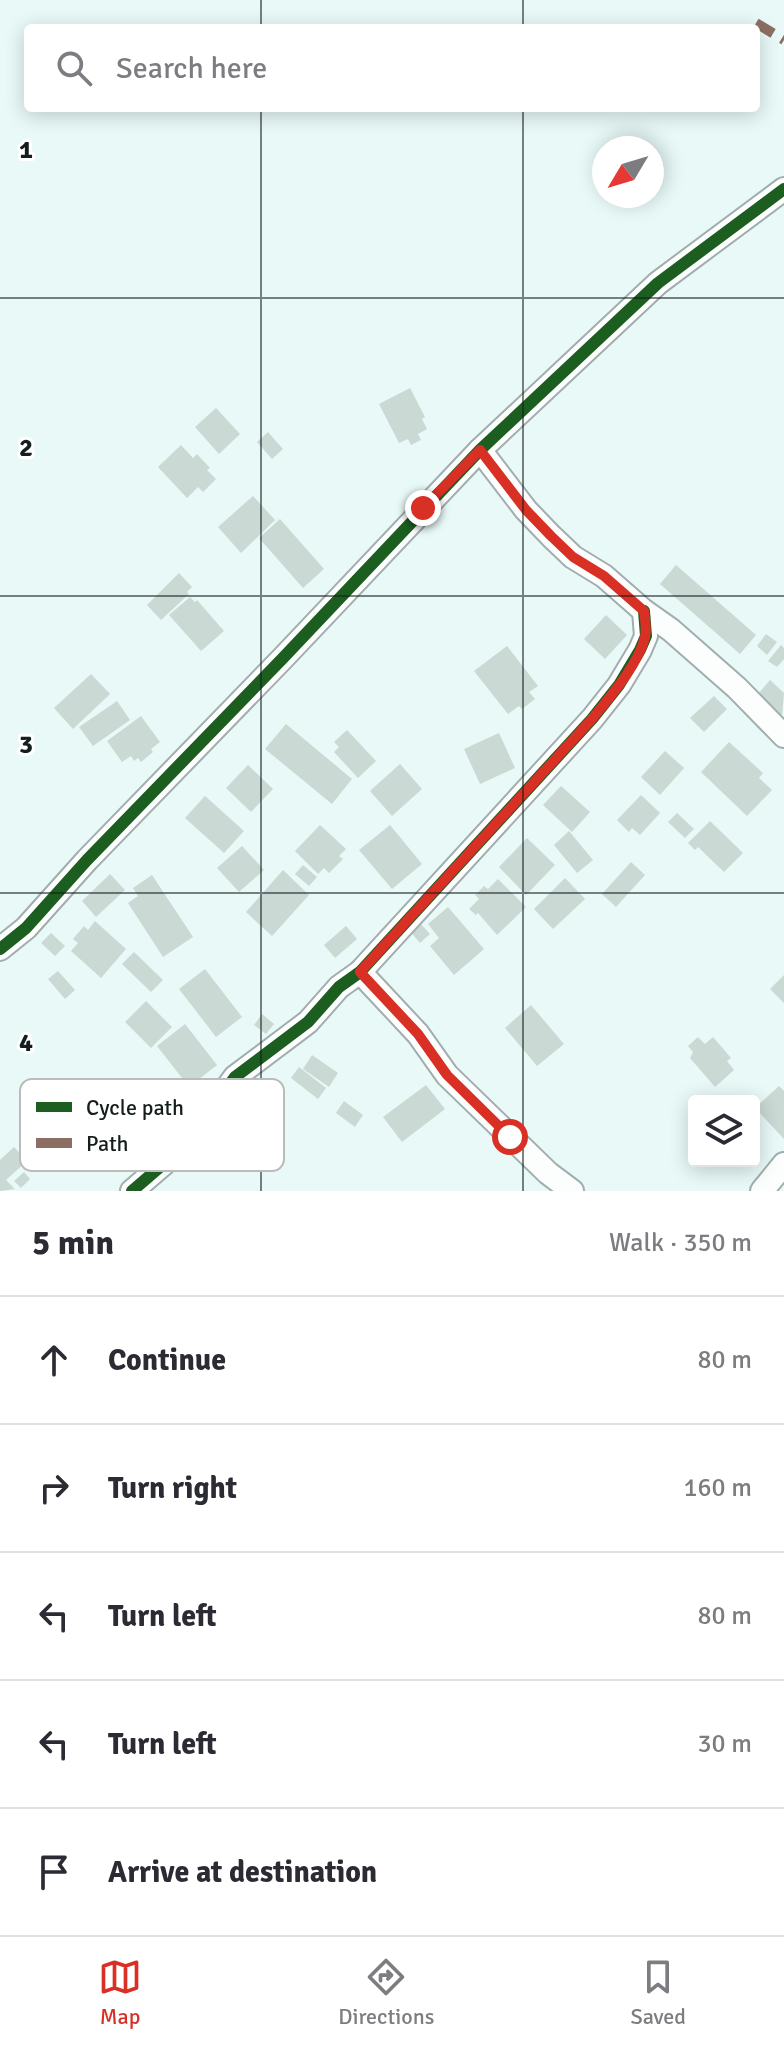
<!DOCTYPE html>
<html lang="en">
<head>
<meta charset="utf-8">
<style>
  :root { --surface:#fff; --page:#f7f7f7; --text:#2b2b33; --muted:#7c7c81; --line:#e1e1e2; --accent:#d93025 }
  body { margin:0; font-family:Signika,sans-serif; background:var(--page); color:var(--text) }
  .controls { position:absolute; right:24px; bottom:24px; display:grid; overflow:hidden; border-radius:8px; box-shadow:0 4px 20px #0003 }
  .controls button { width:72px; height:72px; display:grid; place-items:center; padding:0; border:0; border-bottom:2px solid var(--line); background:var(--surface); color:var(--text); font:40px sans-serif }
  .compass { position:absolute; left:592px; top:136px; width:72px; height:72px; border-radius:50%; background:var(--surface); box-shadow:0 4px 20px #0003; rotate:232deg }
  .stop { position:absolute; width:24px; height:24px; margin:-18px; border:6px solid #d93025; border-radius:50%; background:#fff }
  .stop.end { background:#d93025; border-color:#fff; box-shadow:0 2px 8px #0008 }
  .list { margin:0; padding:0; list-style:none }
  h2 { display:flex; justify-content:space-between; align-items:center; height:104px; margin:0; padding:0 32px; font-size:34px }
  h2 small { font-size:26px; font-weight:400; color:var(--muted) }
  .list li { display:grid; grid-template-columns:52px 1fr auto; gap:24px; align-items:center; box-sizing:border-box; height:128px; padding:0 32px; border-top:2px solid var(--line) }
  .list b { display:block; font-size:30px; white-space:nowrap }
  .list em { font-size:26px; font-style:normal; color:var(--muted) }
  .icon { flex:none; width:44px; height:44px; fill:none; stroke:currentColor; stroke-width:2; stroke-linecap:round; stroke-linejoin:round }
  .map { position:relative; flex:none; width:784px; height:1191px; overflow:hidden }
  .search { position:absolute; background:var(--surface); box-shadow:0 4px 20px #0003; left:24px; right:24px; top:24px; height:88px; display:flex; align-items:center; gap:20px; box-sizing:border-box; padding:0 28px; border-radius:8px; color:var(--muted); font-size:30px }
  .sheet { height:744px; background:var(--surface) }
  nav { display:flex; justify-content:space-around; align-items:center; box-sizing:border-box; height:112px; border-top:2px solid var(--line); background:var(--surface); font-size:22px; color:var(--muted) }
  nav a { display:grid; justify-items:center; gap:4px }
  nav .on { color:var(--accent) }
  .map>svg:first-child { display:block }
  .building { fill:#cad9d3 }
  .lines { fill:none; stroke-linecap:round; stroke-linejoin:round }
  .minor-casing { stroke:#a1aead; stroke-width:26 }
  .minor { stroke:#fcfefe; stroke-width:22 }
  .quiet { stroke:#8d6e63; stroke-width:10; stroke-dasharray:20 10; stroke-linecap:butt }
  .cycleway-casing { stroke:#fff; stroke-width:17 }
  .cycleway { stroke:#1b5e20; stroke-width:12 }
  .route { stroke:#d93025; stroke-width:10 }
  .grid { fill:none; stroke:#141e1d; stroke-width:2; stroke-opacity:0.55 }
  .key { fill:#fff; stroke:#b8bcbb; stroke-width:2 }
  .key-label { font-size:22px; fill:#141e1d }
  .grid-label { font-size:26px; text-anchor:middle; font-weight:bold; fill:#141e1d; stroke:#fff; stroke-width:6; stroke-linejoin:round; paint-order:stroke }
</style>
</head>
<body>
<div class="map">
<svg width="784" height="1191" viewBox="0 0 784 1191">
  <rect width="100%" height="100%" fill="#e8f9f7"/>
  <g class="building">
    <path d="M410,388L425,417L422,419L427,429L418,434L421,440L411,445L408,439L399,443L379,404Z"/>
    <path d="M216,408L240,434L219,454L195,427Z"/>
    <path d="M268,432L283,449L272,459L257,442Z"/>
    <path d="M181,445L193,458L197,454L210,468L207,470L216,479L203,492L198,487L187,498L158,467Z"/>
    <path d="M253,496L275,520L241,553L218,527Z"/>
    <path d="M280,519L324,569L303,588L259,538Z"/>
    <path d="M676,565L756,635L740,654L660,584Z"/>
    <path d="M179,573L192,587L187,592L189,594L161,620L147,605Z"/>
    <path d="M190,597L195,602L197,600L224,631L201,651L169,615Z"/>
    <path d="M606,615L627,635L605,659L584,639Z"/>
    <path d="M766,634L777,642L767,655L757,646Z"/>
    <path d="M781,645L784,648V659L777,667L768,661Z"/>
    <path d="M507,646L538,686L529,692L535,699L522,709L519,706L508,714L474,671Z"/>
    <path d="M91,674L110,694L73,729L54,708Z"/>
    <path d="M770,680L784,693L782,716L758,694Z"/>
    <path d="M714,696L727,709L704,732L690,718Z"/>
    <path d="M117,701L130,720L93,746L79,727Z"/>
    <path d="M141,716L160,742L151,749L153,752L141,762L138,758L134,761L131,756L122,762L107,741Z"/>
    <path d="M286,724L352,779L332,804L265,749Z"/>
    <path d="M347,730L376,761L358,778L334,752L339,747L334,742Z"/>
    <path d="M499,733L515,768L480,784L464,749Z"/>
    <path d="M729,742L763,773L759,778L772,790L747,816L701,772Z"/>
    <path d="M665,751L684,768L660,795L641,777Z"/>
    <path d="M400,764L422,789L392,816L370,791Z"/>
    <path d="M248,765L273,789L251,812L226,788Z"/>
    <path d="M561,786L590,812L572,832L543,805Z"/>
    <path d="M641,795L660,813L640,835L632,828L629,832L617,820Z"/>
    <path d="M205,796L244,831L224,853L185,818Z"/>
    <path d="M677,813L694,829L685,838L668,822Z"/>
    <path d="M710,821L743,853L724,872L698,847L695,850L688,843Z"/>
    <path d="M320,825L346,849L339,856L343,859L329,873L324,868L318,874L295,851Z"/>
    <path d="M390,825L422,864L392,889L359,850Z"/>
    <path d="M569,831L593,860L577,873L554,845Z"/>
    <path d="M527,838L555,865L526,895L499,867Z"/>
    <path d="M242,846L264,870L239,892L217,868Z"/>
    <path d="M631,862L645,875L616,907L602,894Z"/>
    <path d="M303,865L317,877L309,886L295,874Z"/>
    <path d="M283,870L309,895L272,936L246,912Z"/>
    <path d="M110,874L125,890L96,917L82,901Z"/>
    <path d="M152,875L193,937L163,957L128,903L138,896L133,888Z"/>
    <path d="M565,878L585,899L553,929L534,909Z"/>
    <path d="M498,879L526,907L497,935L478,913L476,915L469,909L479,899L475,895L484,886L488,889Z"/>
    <path d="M448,907L484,949L454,975L430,946L439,938L428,924Z"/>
    <path d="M95,921L126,949L101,978L71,951L78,943L73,939L84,926L88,930Z"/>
    <path d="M419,922L430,934L420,943L409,930Z"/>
    <path d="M346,926L357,939L335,958L324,945Z"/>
    <path d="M51,933L65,946L55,956L41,943Z"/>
    <path d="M134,952L163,980L151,992L122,964Z"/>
    <path d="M205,969L242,1017L216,1037L179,989Z"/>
    <path d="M58,971L75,990L65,999L48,979Z"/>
    <path d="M784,975V1003L770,989Z"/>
    <path d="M146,1001L172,1027L151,1048L125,1022Z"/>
    <path d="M531,1005L564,1044L537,1066L505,1028Z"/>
    <path d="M262,1014L274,1024L266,1034L254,1025Z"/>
    <path d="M185,1024L217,1065L189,1087L157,1046Z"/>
    <path d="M698,1037L705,1044L713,1037L731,1058L727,1061L734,1070L715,1087L690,1058L693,1052L688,1046Z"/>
    <path d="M312,1055L338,1073L329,1087L303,1069Z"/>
    <path d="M299,1067L326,1088L318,1099L291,1078Z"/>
    <path d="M426,1085L445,1109L402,1142L383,1117Z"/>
    <path d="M779,1086L784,1091V1139L755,1108Z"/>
    <path d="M344,1101L363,1115L355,1127L336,1113Z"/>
    <path d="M14,1147L27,1161L6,1180L15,1189L0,1191V1160Z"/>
    <path d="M24,1172L30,1179L21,1188L14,1181Z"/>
  </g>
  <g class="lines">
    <defs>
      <g id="minor">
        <path d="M480,450L526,510L551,536L573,557L604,576L644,611L671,630L737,688L784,736"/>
        <path d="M0,949L26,928L87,860L283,658L480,450L658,283L784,189"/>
        <path d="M360,972L418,1034L447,1075L548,1173L572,1191"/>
        <path d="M132,1191L203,1130L213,1107L235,1077L308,1022L339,987L360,972L592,719L619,685L640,650L646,636L644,611"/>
        <path d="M762,1191L784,1164"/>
      </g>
    </defs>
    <use href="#minor" class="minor-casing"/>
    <use href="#minor" class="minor"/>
    <path class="quiet" d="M756,23L784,40"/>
    <defs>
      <g id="cycleway">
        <path d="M0,949L26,928L87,860L283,658L480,450L658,283L784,189"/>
        <path d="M132,1191L203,1130L213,1107L235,1077L308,1022L339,987L360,972L592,719L619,685L640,650L646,636L644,611"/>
      </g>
    </defs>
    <use href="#cycleway" class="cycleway-casing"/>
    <use href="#cycleway" class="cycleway"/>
  </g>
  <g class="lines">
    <path class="route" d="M423,508L480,450L526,510L551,536L573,557L604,576L644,611C645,619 647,629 645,637C639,664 609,698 592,719L360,972L418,1034L447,1075L510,1137"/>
  </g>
  <path class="grid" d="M261,0V28M523,0V28M261,108V1191M523,108V1191M0,298H784M0,596H784M0,893H784"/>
  <rect x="20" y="1079" width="264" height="92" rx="12" class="key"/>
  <rect x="36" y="1102" width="36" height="10" fill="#1b5e20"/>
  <rect x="36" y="1138" width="36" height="10" fill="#8d6e63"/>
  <g class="key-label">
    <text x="86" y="1115">Cycle path</text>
    <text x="86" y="1151">Path</text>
  </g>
  <g class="grid-label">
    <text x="26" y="158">1</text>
    <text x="26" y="456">2</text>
    <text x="26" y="753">3</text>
    <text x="26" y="1051">4</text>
  </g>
</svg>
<div class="controls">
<button><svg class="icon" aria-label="layers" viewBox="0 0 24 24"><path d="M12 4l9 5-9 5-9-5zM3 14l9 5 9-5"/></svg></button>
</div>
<svg class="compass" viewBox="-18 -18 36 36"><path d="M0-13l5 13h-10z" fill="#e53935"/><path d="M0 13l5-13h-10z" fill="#7c7c81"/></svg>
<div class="stop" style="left:510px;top:1137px"></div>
<div class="stop end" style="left:423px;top:508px"></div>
<div class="search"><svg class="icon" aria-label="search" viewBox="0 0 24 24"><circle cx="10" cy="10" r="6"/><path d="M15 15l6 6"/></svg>Search here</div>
</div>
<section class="sheet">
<h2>5 min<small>Walk · 350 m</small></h2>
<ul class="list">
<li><svg class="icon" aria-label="ahead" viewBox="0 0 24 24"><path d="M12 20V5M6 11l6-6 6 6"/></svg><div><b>Continue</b></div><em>80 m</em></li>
<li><svg class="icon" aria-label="right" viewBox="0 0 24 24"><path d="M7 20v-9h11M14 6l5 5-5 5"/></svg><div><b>Turn right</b></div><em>160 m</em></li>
<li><svg class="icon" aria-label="left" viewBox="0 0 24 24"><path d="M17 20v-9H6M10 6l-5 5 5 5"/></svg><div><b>Turn left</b></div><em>80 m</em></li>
<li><svg class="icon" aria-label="left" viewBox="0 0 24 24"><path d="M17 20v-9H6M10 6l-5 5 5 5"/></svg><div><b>Turn left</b></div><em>30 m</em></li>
<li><svg class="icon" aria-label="arrive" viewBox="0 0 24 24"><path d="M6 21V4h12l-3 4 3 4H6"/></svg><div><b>Arrive at destination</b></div></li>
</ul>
</section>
<nav>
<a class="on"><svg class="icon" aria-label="map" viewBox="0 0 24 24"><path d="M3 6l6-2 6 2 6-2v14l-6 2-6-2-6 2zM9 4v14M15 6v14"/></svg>Map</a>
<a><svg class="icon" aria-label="directions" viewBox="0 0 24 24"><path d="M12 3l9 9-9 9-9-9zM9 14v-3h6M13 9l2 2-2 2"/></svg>Directions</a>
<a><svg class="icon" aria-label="saved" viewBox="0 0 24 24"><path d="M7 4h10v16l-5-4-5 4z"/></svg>Saved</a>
</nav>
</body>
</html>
